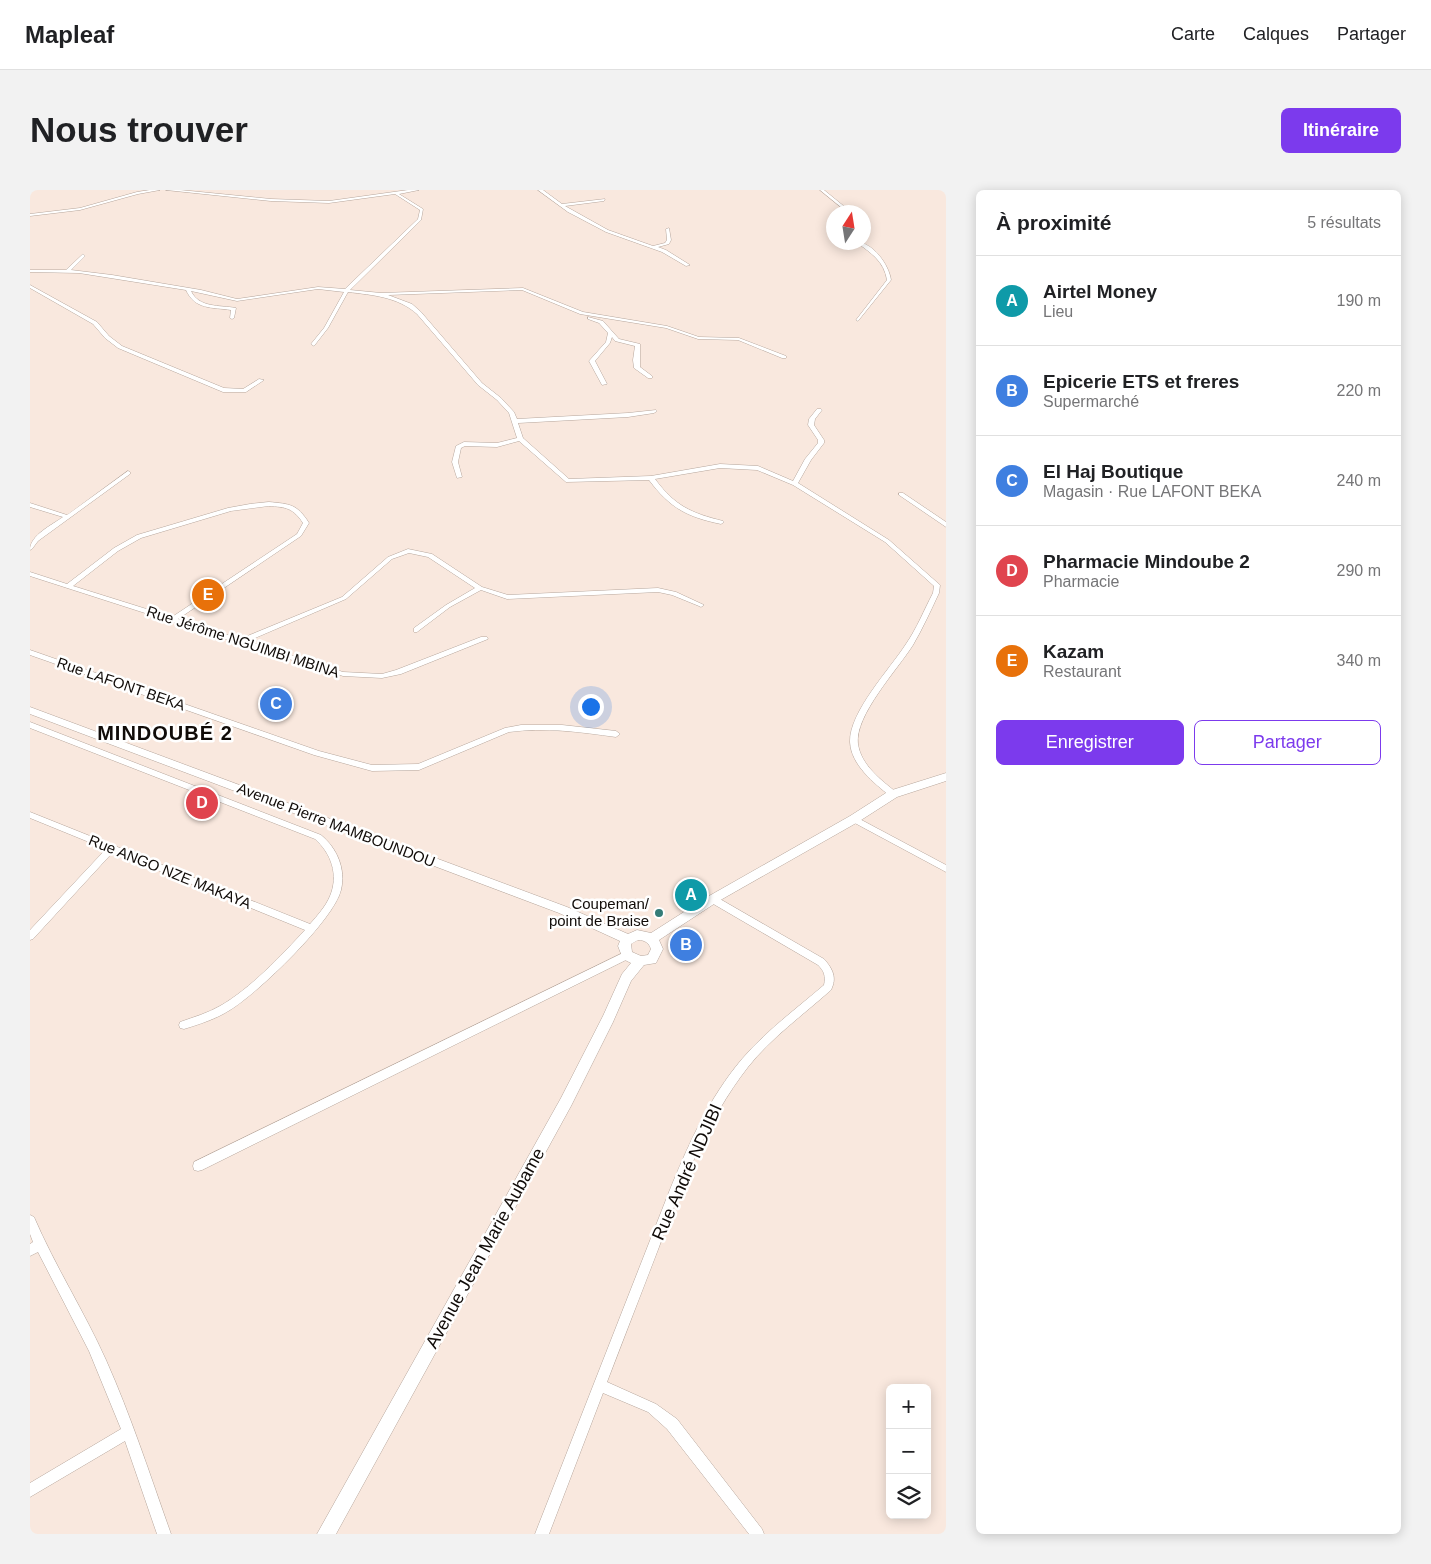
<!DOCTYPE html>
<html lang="fr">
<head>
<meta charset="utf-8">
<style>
  :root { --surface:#fff; --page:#f2f2f2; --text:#202124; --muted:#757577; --line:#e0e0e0; --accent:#7c3aed }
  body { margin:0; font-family:Arial,sans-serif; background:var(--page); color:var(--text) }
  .controls { position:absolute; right:15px; bottom:15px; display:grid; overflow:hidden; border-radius:8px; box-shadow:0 2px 12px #0003 }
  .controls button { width:45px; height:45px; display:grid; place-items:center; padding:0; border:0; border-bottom:1px solid var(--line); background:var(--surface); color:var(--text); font:25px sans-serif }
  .compass { position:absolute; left:796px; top:15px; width:45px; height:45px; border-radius:50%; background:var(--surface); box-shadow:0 2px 12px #0003; rotate:12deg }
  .you { position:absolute; left:560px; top:516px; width:18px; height:18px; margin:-12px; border:4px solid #fff; border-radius:50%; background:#1a73e8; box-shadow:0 0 0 8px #1a73e833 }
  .badge { display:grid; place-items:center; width:32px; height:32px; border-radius:50%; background:var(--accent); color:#fff; font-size:16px; font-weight:700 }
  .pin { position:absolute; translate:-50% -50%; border:2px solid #fff; box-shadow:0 1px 5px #0006 }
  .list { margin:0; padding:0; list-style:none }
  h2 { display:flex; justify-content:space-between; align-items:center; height:65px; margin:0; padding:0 20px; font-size:21px }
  h2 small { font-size:16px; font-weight:400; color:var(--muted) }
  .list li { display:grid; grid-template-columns:32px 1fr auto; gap:15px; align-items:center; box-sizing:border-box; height:90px; padding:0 20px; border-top:1px solid var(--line) }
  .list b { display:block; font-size:19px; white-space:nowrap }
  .list p { margin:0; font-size:16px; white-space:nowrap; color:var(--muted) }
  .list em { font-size:16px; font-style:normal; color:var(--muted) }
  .actions { display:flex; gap:10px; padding:15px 20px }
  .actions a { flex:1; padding:11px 0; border:1px solid var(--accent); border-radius:8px; text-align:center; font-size:18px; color:var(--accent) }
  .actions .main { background:var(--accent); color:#fff }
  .icon { flex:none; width:28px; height:28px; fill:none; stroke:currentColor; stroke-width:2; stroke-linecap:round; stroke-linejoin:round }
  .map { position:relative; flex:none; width:916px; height:1344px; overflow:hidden; border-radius:8px }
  header { display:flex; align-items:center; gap:30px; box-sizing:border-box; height:70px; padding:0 25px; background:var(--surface); border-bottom:1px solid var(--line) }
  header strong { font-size:24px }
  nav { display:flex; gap:28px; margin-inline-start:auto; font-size:18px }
  .intro { display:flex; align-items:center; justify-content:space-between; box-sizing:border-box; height:120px; padding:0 30px }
  h1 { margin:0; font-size:35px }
  .button { padding:12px 22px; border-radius:8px; background:var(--accent); color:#fff; font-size:18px; font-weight:700 }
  main { display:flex; gap:30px; padding:0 30px }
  aside { flex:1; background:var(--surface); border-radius:8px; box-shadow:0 2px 12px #0003 }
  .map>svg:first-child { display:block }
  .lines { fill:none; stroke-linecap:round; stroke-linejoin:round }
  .minor-casing { stroke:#b6a69c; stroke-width:1 }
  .tertiary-casing { stroke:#b6a69c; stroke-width:1 }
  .minor { fill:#fff; fill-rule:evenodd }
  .tertiary { fill:#fff; fill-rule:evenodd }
  .poi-dot { fill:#347c78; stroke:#fff; stroke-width:2 }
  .labels { text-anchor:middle; stroke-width:5; stroke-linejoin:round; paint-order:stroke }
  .street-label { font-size:15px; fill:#100b08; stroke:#fff }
  .poi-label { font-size:15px; fill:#100b08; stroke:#fff; text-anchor:end }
  .near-street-label { font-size:18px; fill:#100b08; stroke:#fff }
  .district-label { font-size:20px; font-weight:bold; letter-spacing:1px; fill:#100b08; stroke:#fff }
</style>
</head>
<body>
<header>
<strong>Mapleaf</strong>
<nav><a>Carte</a><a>Calques</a><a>Partager</a></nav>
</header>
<div class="intro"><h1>Nous trouver</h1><a class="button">Itinéraire</a></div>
<main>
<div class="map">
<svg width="916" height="1344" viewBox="0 0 916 1344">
  <rect width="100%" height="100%" fill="#f9e8de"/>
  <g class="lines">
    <defs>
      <g id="minor">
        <path d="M120,0H130L108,4L50,20L0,26V24L50,18L107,2Z"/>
        <path d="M136,0H150L241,9L299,11L378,0H389L369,4L393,19L391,30L320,100L351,103L493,98L553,122L637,136L669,147L709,148L756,166V168H752L708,150L668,149L636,138L550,124L492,100L358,105L382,114L391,122L452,193L471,208L484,222L487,229L598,223L626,220L627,221L624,223L598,227L488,233L493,248L539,289L621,286L690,274L728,276L763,291L775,269L788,253V250L778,235L779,229L787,219H791L792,220L785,229L784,235L794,250V253L781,270L768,293L859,350L910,395L909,403C901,420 893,438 883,455C868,479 824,526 828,554C831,575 851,590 866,602L867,604L866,606H860C844,593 821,575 820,552C819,522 860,479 876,454C887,438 894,420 903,403L904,396L855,352L763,295L727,280L690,278L625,289C645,316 661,323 693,331L694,332L691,334C657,327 640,318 619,290L536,292L489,251L467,257L435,256L431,258L428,272L432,287L427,288L422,272L426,256L434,252L467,253L487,248L479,223L467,210L448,195L387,124C368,107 343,105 318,102L298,138L284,156L281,154L294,138L314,102L288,99L207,111L161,101C169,118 189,115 206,118L204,128L202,129L200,128L201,120C182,117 165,120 156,100L49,83L0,82V80H36L53,64L55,66L41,80L82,85L171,100L207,109L288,97L315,99L388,29L390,20L365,4L299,13L241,11Z"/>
        <path d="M508,0H513L532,14L575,9L574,11L535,16L578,40L623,56L635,53L637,50L636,39L639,38L641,50L639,54L628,57L636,60L660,75L656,76L632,62L576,42L538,22Z"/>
        <path d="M790,0H794L821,22H817Z"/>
        <path d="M826,52C843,52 859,75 861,90L828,131L826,130L857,90C854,71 841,63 826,52Z"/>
        <path d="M0,95L67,132L79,146L92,156L194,198L213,199L229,189L234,190L216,202H193L88,158L75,148L63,134L0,98Z"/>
        <path d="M558,127L573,131L589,149L610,154V177L622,186V188H618L604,178L603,170L605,156L585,151L582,147L580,153L565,171L577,194L572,195L559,171L576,152L578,143L569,133L558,129Z"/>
        <path d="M98,281L100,282V284L8,351L2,359L0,360C0,345 22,335 33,327L0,317V313L37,325Z"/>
        <path d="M869,303H873L916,332V337L869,305Z"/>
        <path d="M239,312C260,314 267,314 279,333L271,346L148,429L210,449L312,407L358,367L378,359L402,364L452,397L478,405L628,398L646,402L674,415L671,417L669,416L642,405L628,402L477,409L451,400L420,417L387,442H384V438L416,415L445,398L398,367L379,363L362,369L316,409L218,451L313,482L352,484L366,480L451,447H457L458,449L371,484L352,488L313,486L211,454H206L205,452L0,386V382L37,394L84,358L107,345L198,318L220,314ZM239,316C256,317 263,318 273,333L267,344L142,427L43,396L88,361L111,348L201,321Z"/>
        <path d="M0,460L289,561L342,575L388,574L475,538L491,535H532L586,541L590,544L586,547C550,542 515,537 479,542L389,580L342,581L284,565L0,465Z"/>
        <path d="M0,532L291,645C307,658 316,679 311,700C304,730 228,803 200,820C186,829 170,834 154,839L150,838L149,835L150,832C164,827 178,823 190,816C220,799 252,765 275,740L83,662L3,749L0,750V740L76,659L0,628V622L280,734C287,726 296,716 300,706C309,685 301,663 285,649L0,538Z"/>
        <path d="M824,626L916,675V682L821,631L820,629L821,627Z"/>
        <path d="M683,705L794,769C803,779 807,788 801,800C773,825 741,848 718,877C676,931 652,995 629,1057C612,1102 594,1147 577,1192L626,1214L647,1229L732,1339L734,1344H719L637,1239L618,1222L573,1203L519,1344H505L639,1002C658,955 679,908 712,869C736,841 766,819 794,795C796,786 794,781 788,775L680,712L678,709L680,706Z"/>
        <path d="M597,761L600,762L602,765L600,768L172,980L168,981L164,980L163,976L164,972Z"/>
        <path d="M0,1025L4,1027C25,1076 54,1121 76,1170C101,1226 120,1285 141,1344H127L95,1251L0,1307V1293L91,1239L59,1161L8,1062L0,1066V1054L3,1052L0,1044Z"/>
      </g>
      <path id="tertiary" d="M0,517L537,717L598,744L607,740L621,743L679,706L820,626L859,601L916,583V591L867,607L828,632L687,712L629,750L633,759L626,773L614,775L601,791L583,832L541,916L306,1344H287L531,908L573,826L592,784L601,773L593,769L588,756L590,751L529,723L0,524ZM608,750C615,750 619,753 621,759L618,765L611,766L602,762L601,754Z"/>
    </defs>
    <use href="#minor" class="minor-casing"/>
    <use href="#tertiary" class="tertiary-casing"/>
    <use href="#minor" class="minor"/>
    <use href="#tertiary" class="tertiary"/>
  </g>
  <circle class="poi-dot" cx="629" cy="723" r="5"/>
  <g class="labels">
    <g class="street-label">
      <text transform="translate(213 452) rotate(18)" y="5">Rue Jérôme NGUIMBI MBINA</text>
      <text transform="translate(91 494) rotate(19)" y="5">Rue LAFONT BEKA</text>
      <text transform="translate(306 635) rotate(21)" y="5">Avenue Pierre MAMBOUNDOU</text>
      <text transform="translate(140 682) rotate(22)" y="5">Rue ANGO NZE MAKAYA</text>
    </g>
    <g class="poi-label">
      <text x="619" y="719">Coupeman/<tspan x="619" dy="17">point de Braise</tspan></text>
    </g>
    <g class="near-street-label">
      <text transform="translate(657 982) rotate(-66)" y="6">Rue André NDJIBI</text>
      <text transform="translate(455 1058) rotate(-61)" y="6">Avenue Jean Marie Aubame</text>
    </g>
    <g class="district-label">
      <text x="135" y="550">MINDOUBÉ 2</text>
    </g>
  </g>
</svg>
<div class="controls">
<button>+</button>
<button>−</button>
<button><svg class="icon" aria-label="layers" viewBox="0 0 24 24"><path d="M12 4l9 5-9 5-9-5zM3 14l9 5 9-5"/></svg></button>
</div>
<svg class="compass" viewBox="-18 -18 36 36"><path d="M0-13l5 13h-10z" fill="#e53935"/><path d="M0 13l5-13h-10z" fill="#757577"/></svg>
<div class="you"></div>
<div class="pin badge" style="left:661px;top:705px;background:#0f9aa8">A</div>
<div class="pin badge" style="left:656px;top:755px;background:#3f7fe0">B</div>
<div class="pin badge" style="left:246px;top:514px;background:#3f7fe0">C</div>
<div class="pin badge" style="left:172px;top:613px;background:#e0444e">D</div>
<div class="pin badge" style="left:178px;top:405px;background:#e8710a">E</div>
</div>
<aside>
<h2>À proximité<small>5 résultats</small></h2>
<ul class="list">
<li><span class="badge" style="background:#0f9aa8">A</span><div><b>Airtel Money</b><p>Lieu</p></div><em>190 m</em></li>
<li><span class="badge" style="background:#3f7fe0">B</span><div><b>Epicerie ETS et freres</b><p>Supermarché</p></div><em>220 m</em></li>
<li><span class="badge" style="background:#3f7fe0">C</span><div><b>El Haj Boutique</b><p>Magasin · Rue LAFONT BEKA</p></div><em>240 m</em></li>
<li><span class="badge" style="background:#e0444e">D</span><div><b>Pharmacie Mindoube 2</b><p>Pharmacie</p></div><em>290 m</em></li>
<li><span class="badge" style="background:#e8710a">E</span><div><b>Kazam</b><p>Restaurant</p></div><em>340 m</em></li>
</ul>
<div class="actions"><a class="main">Enregistrer</a><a>Partager</a></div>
</aside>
</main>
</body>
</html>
